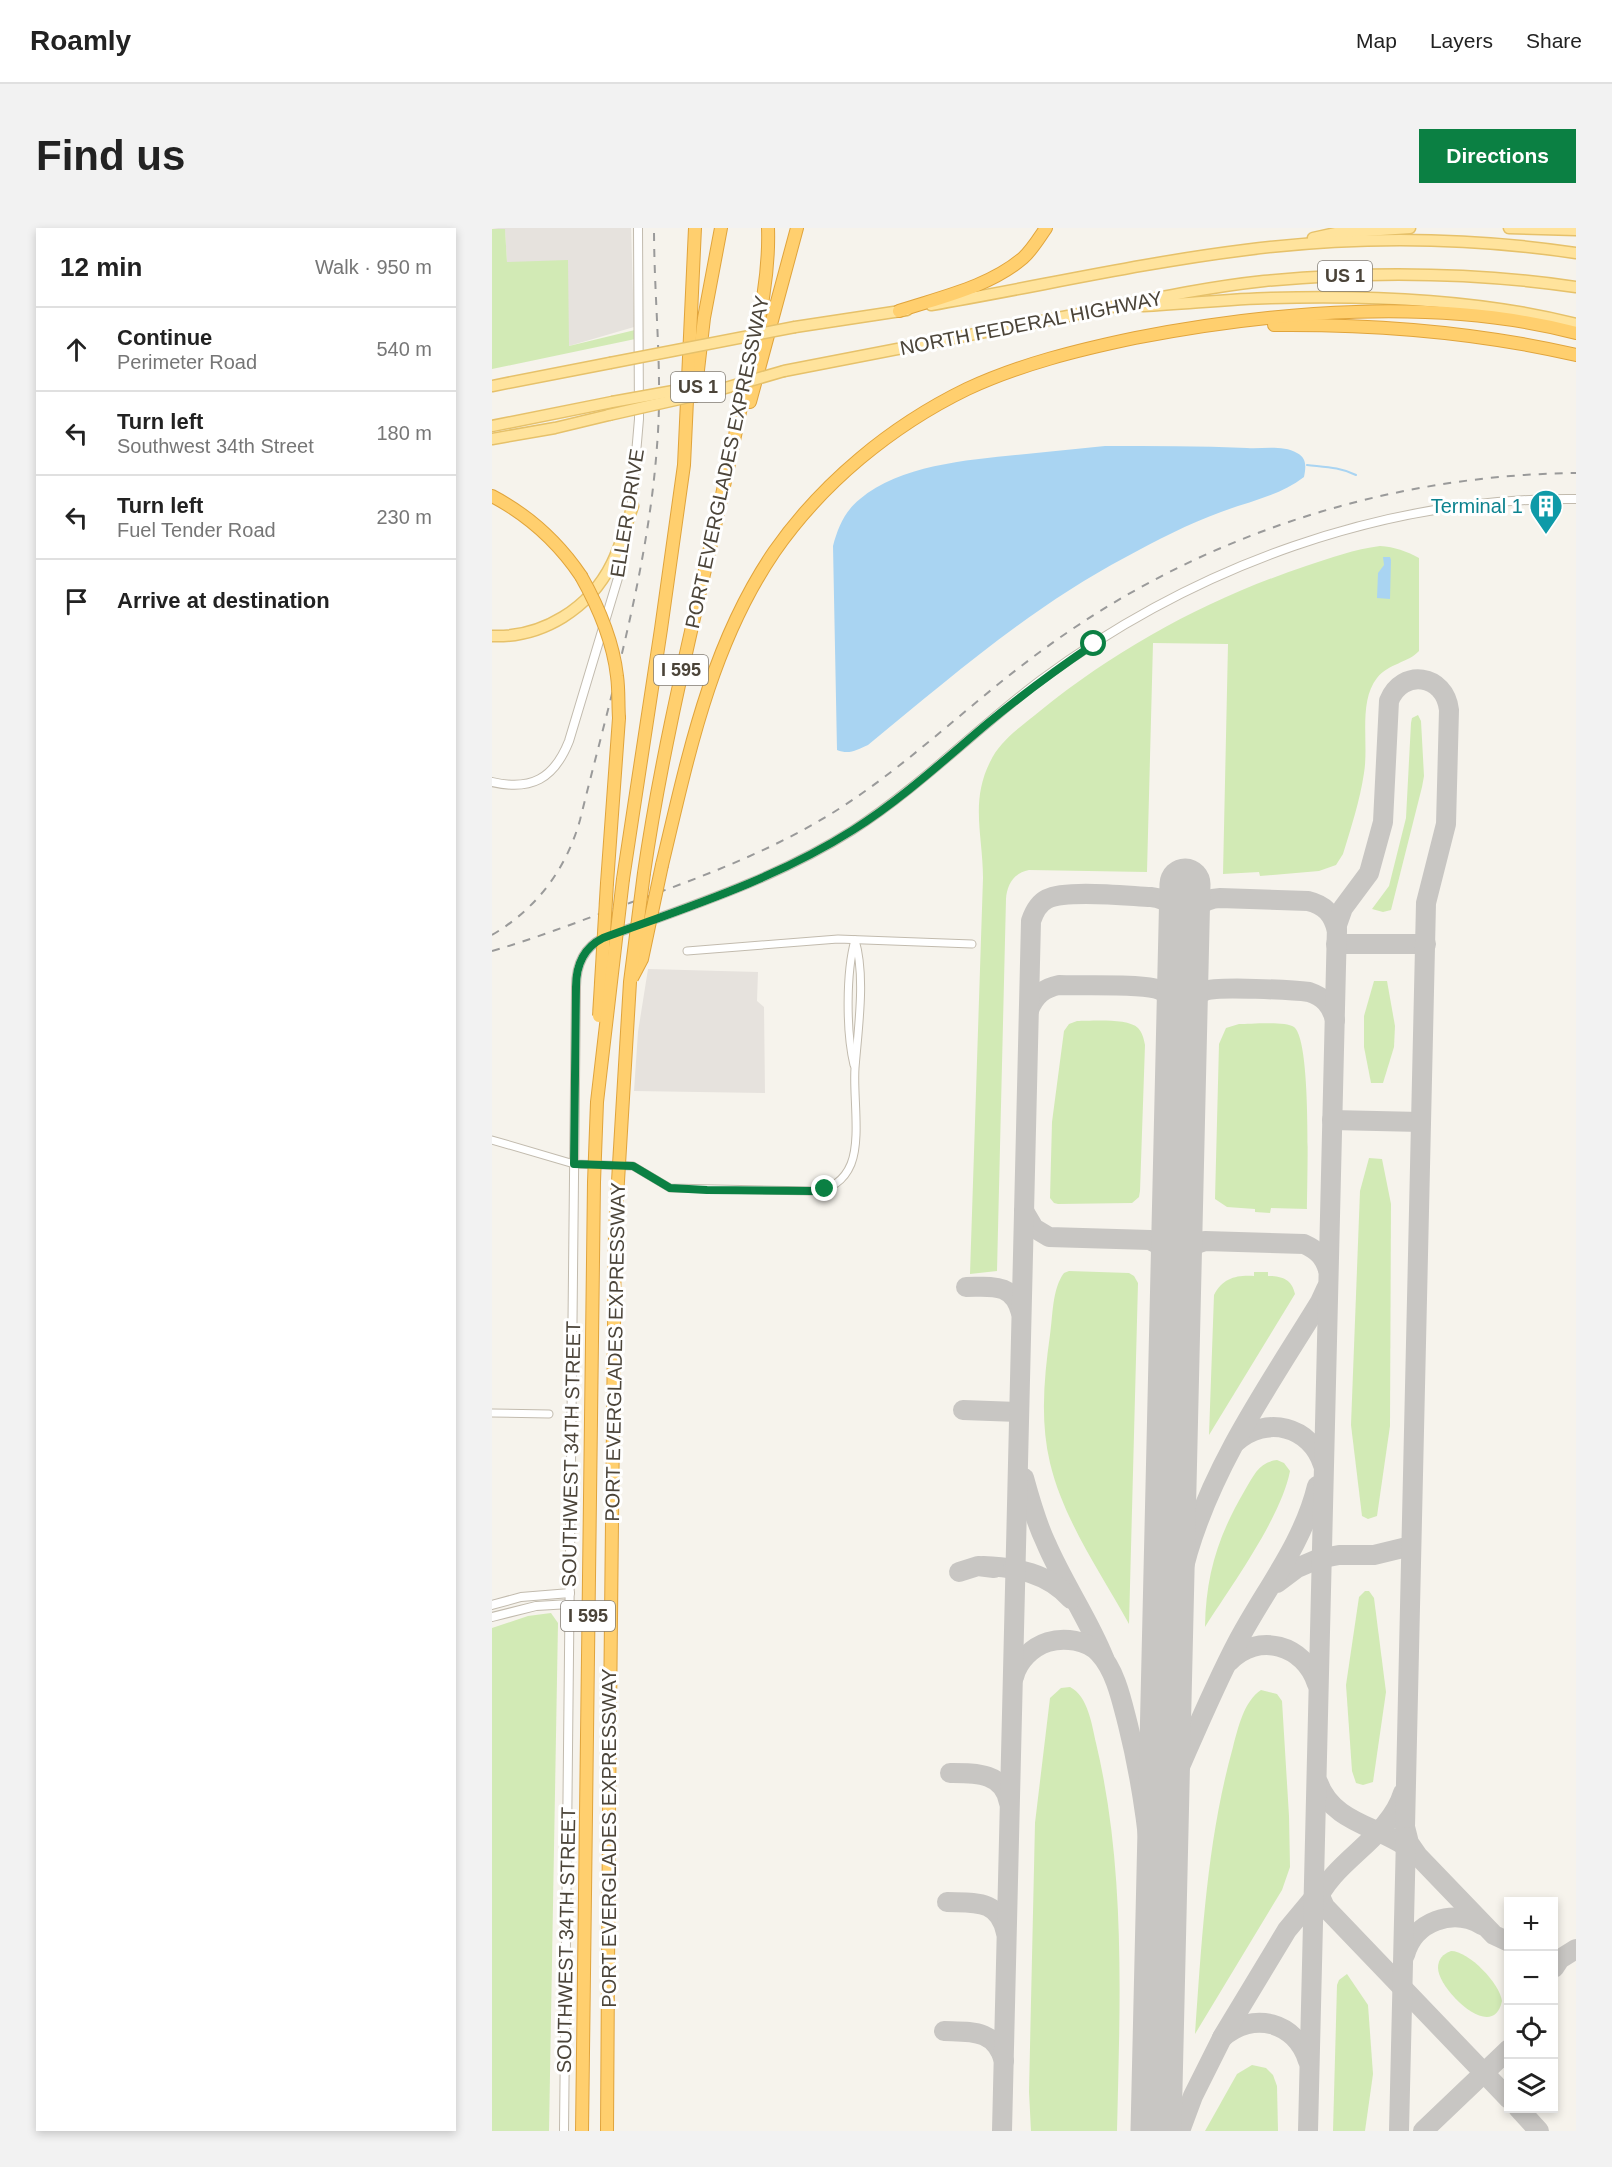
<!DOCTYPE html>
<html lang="en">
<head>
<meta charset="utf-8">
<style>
  :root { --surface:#fff; --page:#f2f2f2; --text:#222; --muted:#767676; --line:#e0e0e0; --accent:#0b8043 }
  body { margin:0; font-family:Helvetica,sans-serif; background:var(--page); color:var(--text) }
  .controls { position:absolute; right:18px; bottom:18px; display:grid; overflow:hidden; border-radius:0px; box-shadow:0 3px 9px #0003 }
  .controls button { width:54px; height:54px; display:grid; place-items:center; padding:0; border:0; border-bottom:2px solid var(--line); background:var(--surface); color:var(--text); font:30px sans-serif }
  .stop { position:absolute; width:18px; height:18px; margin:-14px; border:4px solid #0b8043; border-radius:50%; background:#fff }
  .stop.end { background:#0b8043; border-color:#fff; box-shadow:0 2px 6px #0008 }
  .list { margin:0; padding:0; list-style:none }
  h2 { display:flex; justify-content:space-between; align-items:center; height:78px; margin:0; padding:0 24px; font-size:26px }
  h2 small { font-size:20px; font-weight:400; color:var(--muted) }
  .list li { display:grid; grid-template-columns:39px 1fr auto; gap:18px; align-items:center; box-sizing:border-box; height:84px; padding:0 24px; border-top:2px solid var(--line) }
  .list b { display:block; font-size:22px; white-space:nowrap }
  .list p { margin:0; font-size:20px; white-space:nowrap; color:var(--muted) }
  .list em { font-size:20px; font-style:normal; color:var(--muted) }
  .icon { flex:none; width:33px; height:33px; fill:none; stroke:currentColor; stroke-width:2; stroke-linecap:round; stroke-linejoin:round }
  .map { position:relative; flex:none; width:1084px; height:1903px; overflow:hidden; border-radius:0px }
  header { display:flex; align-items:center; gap:36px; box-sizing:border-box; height:84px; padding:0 30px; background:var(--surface); border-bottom:2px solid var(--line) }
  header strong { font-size:28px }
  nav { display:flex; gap:33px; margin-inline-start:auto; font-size:21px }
  .intro { display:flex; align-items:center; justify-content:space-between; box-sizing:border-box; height:144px; padding:0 36px }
  h1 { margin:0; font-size:42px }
  .button { padding:15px 27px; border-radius:0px; background:var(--accent); color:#fff; font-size:21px; font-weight:700 }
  main { display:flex; gap:36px; padding:0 36px }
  aside { flex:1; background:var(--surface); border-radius:0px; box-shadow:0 3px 9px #0003 }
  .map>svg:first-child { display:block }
  .industrial { fill:#e6e2dd }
  .green { fill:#d2eab5 }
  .water { fill:#a9d4f2 }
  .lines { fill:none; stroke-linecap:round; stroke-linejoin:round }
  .stream { stroke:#a9d4f2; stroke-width:2 }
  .taxiway { stroke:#c8c6c3; stroke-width:20 }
  .runway { stroke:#c8c6c3; stroke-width:51 }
  .minor-casing { stroke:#c2bbae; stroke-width:9 }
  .tertiary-casing { stroke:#c2bbae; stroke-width:10 }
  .primary-casing { stroke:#e6c16a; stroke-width:13 }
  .motorway-casing { stroke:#e0a43c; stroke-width:14 }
  .minor { stroke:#fff; stroke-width:7 }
  .tertiary { stroke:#fff; stroke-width:8 }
  .primary { stroke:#ffe39c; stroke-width:10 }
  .motorway { stroke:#ffcf6e; stroke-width:12 }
  .rail { stroke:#9a9a9a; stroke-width:2; stroke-dasharray:8 8; stroke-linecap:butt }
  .primary-bridge-casing { stroke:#e6c16a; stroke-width:13; stroke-linecap:butt }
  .motorway-bridge-casing { stroke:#e0a43c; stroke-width:14; stroke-linecap:butt }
  .primary-bridge { stroke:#ffe39c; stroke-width:10 }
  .motorway-bridge { stroke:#ffcf6e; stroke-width:12 }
  .route { stroke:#0b8043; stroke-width:8 }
  .labels { text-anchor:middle; stroke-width:6; stroke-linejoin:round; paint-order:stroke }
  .shield { fill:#fff; stroke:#817c74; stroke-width:1.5 }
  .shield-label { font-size:18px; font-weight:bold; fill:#4b4439 }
  .street-label { font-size:20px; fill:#4b4439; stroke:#fff }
  .culture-label { font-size:20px; fill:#0d838f; stroke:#fff; text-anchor:end }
</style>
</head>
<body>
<header>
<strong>Roamly</strong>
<nav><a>Map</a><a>Layers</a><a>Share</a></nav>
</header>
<div class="intro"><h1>Find us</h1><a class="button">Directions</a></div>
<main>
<aside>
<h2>12 min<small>Walk · 950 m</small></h2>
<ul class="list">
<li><svg class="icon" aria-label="ahead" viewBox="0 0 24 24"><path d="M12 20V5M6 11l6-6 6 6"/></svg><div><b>Continue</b><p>Perimeter Road</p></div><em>540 m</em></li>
<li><svg class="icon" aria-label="left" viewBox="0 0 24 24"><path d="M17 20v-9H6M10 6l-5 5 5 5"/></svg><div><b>Turn left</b><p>Southwest 34th Street</p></div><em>180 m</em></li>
<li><svg class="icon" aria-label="left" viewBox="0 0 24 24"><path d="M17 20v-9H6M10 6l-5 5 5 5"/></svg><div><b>Turn left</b><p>Fuel Tender Road</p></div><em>230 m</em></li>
<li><svg class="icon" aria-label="arrive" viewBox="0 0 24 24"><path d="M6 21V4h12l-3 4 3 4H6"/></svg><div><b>Arrive at destination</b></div></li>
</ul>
</aside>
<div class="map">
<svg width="1084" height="1903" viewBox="0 0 1084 1903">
  <rect width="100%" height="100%" fill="#f6f3ec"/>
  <g class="industrial">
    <path d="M0,0H139L142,99L77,118L15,34L13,2Z"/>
    <path d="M156,741L266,744L265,773L272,779L273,865L142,863L146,804Z"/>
  </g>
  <g class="green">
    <path d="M0,1H13L15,34L76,32L77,118L147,101L148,110L0,141Z"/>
    <path d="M888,318C903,319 914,323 927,330V423C916,435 897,435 885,450C866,474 877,516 872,545C868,572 859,600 851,626L844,637L827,643L768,648L767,644L731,646L736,416L661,415L655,644L537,642C522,645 515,656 514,671L505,1043L478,1046L491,650C491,608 478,574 498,534C508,512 530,498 548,483C627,419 718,370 814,338C838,330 863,321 888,318Z"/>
    <path d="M926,487L929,493L932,548L930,559L899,682L891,684L880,681L897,658L914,590L919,495L920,490Z"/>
    <path d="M882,753H895L903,798L902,819L891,855H879L872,819V788Z"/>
    <path d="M585,793C599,793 636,790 646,800C650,804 652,811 653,817L648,963L647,969L640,975L566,976L562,975L558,970L560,894L572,803L577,796Z"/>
    <path d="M747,796C759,796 793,793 802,799C820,813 815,953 815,981L779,980L778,985L763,984V981L735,979L723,971L727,816L734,800Z"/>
    <path d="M877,930L890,931L899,976L898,1198L885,1288L876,1291L870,1288L859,1197L868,963Z"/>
    <path d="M577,1043L637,1045L642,1048L646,1055L637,1396C609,1345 572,1293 558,1235C548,1193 552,1149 558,1107C561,1087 560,1061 572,1045Z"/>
    <path d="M762,1044H776V1048C789,1048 800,1051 803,1066L717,1207L722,1067C731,1050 744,1047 762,1048Z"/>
    <path d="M785,1232L792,1235L798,1243C789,1290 739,1358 713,1399C714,1346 726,1308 753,1262C762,1247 767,1234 785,1232Z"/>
    <path d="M873,1363H877L882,1370L894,1464L881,1554L871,1557L864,1555L860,1543L854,1457L867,1369Z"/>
    <path d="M59,1385L66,1395L57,1903H0V1400L36,1388Z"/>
    <path d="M578,1459C596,1468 600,1497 604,1515C634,1641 628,1774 625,1903H539L537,1864L543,1595L558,1470L569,1460Z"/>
    <path d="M769,1462L785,1466L790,1473L797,1588L798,1639L790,1662L703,1806C710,1709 715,1612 741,1519C746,1500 752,1473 769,1462Z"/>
    <path d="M959,1723C977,1723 1008,1756 1010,1773C1001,1816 946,1761 946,1740C946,1731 951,1726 959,1723Z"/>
    <path d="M855,1746L876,1777L881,1846L873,1903H841L845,1757L847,1752Z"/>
    <path d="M760,1837L774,1840L781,1847L785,1858L786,1903H713L745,1846Z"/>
  </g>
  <g class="water">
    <path d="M613,218C660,218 708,218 755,220C771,221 791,217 805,225C815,230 814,239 812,249C787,268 758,273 729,284C696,296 665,312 634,329C539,379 458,450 376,517C365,522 357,527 345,522L341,318C346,299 353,283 368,271C412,234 490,231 544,225C567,223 590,220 613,218Z"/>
    <path d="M891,329H898L899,332L898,371L885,370L886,345L892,337Z"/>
  </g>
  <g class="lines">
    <path class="stream" d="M815,237C832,239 848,239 864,247"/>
    <g class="taxiway">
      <path d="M692,702C697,683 708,671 728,670L816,673C833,677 841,686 845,703"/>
      <path d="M844,716H934"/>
      <path d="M537,782C543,767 552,760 567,757C589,758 652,755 668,762C680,767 686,779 690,791"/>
      <path d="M690,791C694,778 700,768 713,763C724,758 802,762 817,764C832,769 839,777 843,792"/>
      <path d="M840,892L929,894"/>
      <path d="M532,983L542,1000L557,1009L658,1012C676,1020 680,1033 683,1051"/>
      <path d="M684,1054C687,1033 691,1019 713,1013L812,1016C825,1022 832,1028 836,1042"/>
      <path d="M474,1059C499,1059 521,1054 529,1085"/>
      <path d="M471,1182L527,1184"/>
      <path d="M744,1214C774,1187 819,1198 831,1237"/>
      <path d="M532,1250C538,1272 544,1294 554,1315C571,1355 596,1390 612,1430"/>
      <path d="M491,1338C524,1339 556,1345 579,1371"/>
      <path d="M467,1344L486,1338L502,1340"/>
      <path d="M785,1355L805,1340L826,1331L847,1327H882L919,1318"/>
      <path d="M737,1434C766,1403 813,1417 825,1456"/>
      <path d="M522,1449C526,1433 540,1419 556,1414C572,1409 595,1412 607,1425C624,1443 630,1474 636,1497C660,1593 663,1680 667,1778"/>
      <path d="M674,1450C679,1407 684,1365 696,1324C723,1233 779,1154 828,1074L834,1061"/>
      <path d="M458,1545C483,1545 512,1544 517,1575"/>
      <path d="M826,1554C841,1597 891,1598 923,1625"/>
      <path d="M671,1577C696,1522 718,1466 746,1413C773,1362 811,1316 825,1258"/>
      <path d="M824,1659L833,1679L1017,1871"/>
      <path d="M455,1674C482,1675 507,1671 514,1705"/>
      <path d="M824,1675C840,1633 897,1611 911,1565"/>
      <path d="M913,1727C922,1693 961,1680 990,1697"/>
      <path d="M1062,1740L1068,1731L1084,1721"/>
      <path d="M452,1803C479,1804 503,1801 512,1833"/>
      <path d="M730,1810C761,1782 804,1794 816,1833"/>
      <path d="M1026,1880L1047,1903"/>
      <path d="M510,1903L539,693C542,684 547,675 555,671C574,661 636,668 659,669C679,671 687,684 692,702"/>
      <path d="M688,1903L701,1868L731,1808L795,1702L825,1666"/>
      <path d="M816,1903L845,697L851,680L877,645L891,594L897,473C910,440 953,446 957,482L954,596L934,675L913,1599L917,1615L926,1628L1002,1707L1017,1714"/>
      <path d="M907,1903L914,1609"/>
      <path d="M931,1903L1017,1821"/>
    </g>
    <path class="runway" d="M664,1903L693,656"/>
    <defs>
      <g id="minor">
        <path d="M195,723L346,711L480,716"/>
        <path d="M362,837C354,804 354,744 363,712"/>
        <path d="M0,912L82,936L141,938L178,960L320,963C338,962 352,953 359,936C369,911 361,867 363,840C366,801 374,748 363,712"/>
        <path d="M0,1185L57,1186"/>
      </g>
      <g id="tertiary">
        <path d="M139,284L147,191L146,0"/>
        <path d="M0,554C39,563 62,551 77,513L126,350L136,303"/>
        <path d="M0,1377L29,1369L78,1365"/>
        <path d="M0,1389L44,1378L78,1376"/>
        <path d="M72,1903L84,759C84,738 91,720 111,710C196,679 284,651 361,602C429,558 485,500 549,452C703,338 891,269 1084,271"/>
      </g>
      <g id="primary">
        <path d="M1017,0L1084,2"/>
        <path d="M821,10L844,5L918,0"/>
        <path d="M439,77C544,59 648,35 753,22C861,8 976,9 1084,25"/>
        <path d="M651,78C694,76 736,71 779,70C880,67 986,71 1084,96"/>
        <path d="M303,99L415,82"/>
        <path d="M292,143C387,125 482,107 576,88C642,75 706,60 772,53C876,43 981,44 1084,59"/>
        <path d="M0,158L118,135"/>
        <path d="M0,198L120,174"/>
        <path d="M0,211L63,200L117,187"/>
        <path d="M0,408C51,410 98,380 120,335C129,317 134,297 141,278"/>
      </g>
      <g id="motorway">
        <path d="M407,83C449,69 497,59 531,30C540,22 547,10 554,0"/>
        <path d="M782,97C883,96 985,104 1084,127"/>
        <path d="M203,168L212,90L229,0"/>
        <path d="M258,174L305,0"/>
        <path d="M0,268C36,287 66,314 89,348"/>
        <path d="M170,637C196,529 218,418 282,324C330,255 399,198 475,161C529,136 586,122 643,110C782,83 946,69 1084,105"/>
        <path d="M152,645C175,486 218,332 250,174C261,116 278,60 276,0"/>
        <path d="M131,651L169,401L192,237L203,0"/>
        <path d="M115,655L127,490"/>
        <path d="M115,1903L117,1584"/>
      </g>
    </defs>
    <use href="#minor" class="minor-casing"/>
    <use href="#tertiary" class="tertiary-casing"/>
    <use href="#primary" class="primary-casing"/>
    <use href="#motorway" class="motorway-casing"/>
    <use href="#minor" class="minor"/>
    <use href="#tertiary" class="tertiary"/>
    <use href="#primary" class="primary"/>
    <use href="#motorway" class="motorway"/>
    <g class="rail">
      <path d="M0,707C44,681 74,642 88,592C118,470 156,344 165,218C171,146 162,73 162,0"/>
      <path d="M0,723C45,710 88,693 132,677C204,651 276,625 342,584C417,537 480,473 552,421C706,308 894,247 1084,245"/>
    </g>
    <defs>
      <g id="primary-bridge">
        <path d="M118,135L303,99"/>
        <path d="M120,174L226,155"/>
        <path d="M117,187L223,163L292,143"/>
      </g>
      <g id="motorway-bridge">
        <path d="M89,348C106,378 121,413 125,448C127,462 126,476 127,490"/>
        <path d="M140,750L150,731L170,637"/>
        <path d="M107,788L115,655"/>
        <path d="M117,1584L123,1003L138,754L152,645"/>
        <path d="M90,1903L102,954L105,874L131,651"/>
      </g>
    </defs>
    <use href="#primary-bridge" class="primary-bridge-casing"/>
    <use href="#motorway-bridge" class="motorway-bridge-casing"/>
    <use href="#primary-bridge" class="primary-bridge"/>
    <use href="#motorway-bridge" class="motorway-bridge"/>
  </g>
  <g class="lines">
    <path class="route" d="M333,961L320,963L215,962L178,960L141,938L82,936L84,759C84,738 91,720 111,710C196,679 284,651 361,602C410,571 452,532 496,495C530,467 565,441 602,416"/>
  </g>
  <defs>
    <symbol id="building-pin" viewBox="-11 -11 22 30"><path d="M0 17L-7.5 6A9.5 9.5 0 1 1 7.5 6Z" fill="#0f9aa8" stroke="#fff"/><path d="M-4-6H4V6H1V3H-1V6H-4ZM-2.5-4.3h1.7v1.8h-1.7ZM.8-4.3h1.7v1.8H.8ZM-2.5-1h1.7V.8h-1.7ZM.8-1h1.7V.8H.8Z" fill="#fff"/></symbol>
  </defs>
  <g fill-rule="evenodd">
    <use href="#building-pin" x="1035" y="259" width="38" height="52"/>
  </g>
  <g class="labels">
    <g class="shield">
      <rect x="826" y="33" width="54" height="30" rx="4.5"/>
      <rect x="179" y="144" width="54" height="30" rx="4.5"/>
      <rect x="162" y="427" width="54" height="30" rx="4.5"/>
      <rect x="69" y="1373" width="54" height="30" rx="4.5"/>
    </g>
    <g class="shield-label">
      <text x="853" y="54">US 1</text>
      <text x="206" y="165">US 1</text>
      <text x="189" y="448">I 595</text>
      <text x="96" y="1394">I 595</text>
    </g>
    <g class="street-label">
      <text transform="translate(539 95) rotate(-11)" y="7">NORTH FEDERAL HIGHWAY</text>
      <text transform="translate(235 234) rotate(-78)" y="7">PORT EVERGLADES EXPRESSWAY</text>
      <text transform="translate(135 285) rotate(-81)" y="7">ELLER DRIVE</text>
      <text transform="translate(123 1124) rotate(-89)" y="7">PORT EVERGLADES EXPRESSWAY</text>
      <text transform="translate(79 1226) rotate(-89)" y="7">SOUTHWEST 34TH STREET</text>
      <text transform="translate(117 1610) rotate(-90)" y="7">PORT EVERGLADES EXPRESSWAY</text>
      <text transform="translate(74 1712) rotate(-89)" y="7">SOUTHWEST 34TH STREET</text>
    </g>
    <g class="culture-label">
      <text x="1031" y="285">Terminal 1</text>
    </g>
  </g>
</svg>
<div class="controls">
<button>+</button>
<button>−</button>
<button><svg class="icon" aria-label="locate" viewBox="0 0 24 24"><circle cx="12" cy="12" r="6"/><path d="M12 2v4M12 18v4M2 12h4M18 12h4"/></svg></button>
<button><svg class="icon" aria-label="layers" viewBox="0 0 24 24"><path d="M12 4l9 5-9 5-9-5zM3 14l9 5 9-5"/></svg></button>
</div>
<div class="stop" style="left:602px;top:416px"></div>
<div class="stop end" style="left:333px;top:961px"></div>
</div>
</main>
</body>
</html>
